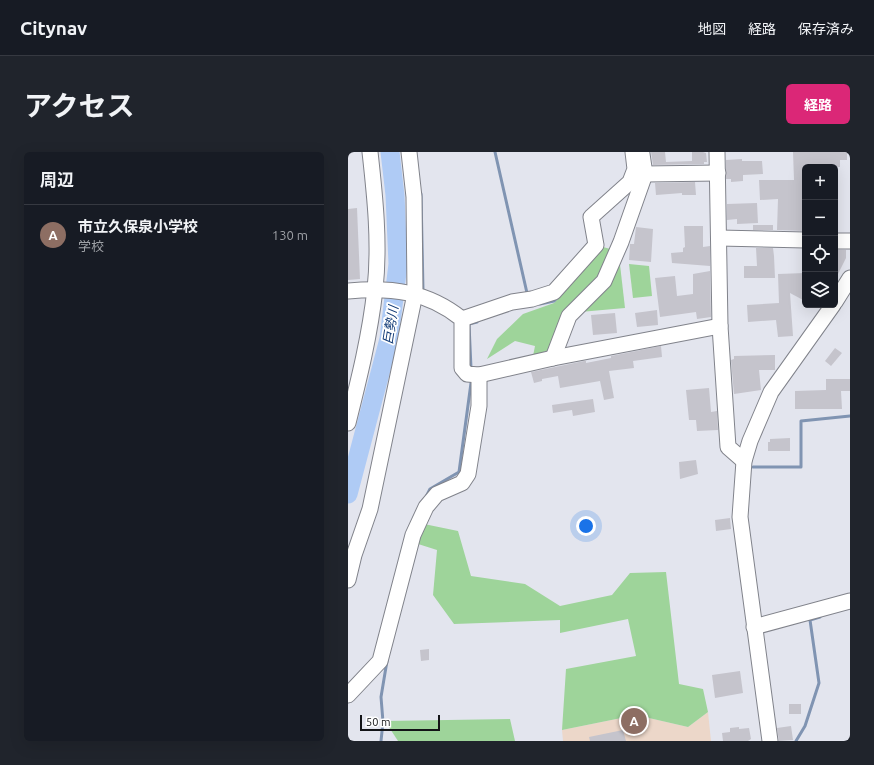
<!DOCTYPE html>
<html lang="ja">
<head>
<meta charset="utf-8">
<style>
  :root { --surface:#171b24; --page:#20242c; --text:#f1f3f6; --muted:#9ea1a6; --line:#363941; --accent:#db2777 }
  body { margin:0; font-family:Ubuntu,"Noto Sans JP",sans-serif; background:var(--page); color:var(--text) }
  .controls { position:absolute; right:12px; top:12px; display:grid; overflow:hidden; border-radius:6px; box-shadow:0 4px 16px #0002 }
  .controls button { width:36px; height:36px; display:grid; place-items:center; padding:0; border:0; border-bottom:1px solid var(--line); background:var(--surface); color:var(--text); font:20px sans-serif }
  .scale { position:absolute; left:12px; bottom:10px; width:80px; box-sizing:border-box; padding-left:4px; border:2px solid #131417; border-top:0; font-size:11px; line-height:14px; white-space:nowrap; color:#131417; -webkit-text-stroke:3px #fff; paint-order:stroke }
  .you { position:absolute; left:238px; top:374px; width:14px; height:14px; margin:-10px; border:3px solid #fff; border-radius:50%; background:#1a73e8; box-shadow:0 0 0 6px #1a73e833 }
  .badge { display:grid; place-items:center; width:26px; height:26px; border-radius:50%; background:var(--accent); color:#fff; font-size:13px; font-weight:700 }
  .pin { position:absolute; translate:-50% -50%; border:2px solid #fff; box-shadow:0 1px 4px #0006 }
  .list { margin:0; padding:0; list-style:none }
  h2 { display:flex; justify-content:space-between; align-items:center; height:52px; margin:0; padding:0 16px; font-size:17px }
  h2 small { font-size:13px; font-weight:400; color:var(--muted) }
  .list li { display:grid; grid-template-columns:26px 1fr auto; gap:12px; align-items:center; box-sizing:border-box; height:60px; padding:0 16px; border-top:1px solid var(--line) }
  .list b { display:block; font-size:15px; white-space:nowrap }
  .list p { margin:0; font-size:13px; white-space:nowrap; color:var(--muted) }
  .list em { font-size:13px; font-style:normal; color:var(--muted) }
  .icon { flex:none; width:22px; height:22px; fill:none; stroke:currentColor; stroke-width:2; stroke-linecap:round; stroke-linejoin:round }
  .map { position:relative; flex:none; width:502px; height:589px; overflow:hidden; border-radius:6px }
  header { display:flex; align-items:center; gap:24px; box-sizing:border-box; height:56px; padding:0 20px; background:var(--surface); border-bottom:1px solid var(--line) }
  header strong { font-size:19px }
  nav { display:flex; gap:22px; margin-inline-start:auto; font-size:14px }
  .intro { display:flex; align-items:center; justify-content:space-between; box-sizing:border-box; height:96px; padding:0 24px }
  h1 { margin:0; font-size:28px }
  .button { padding:10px 18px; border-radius:6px; background:var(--accent); color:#fff; font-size:14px; font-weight:700 }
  main { display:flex; gap:24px; padding:0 24px }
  aside { flex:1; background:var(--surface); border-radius:6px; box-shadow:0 4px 16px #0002 }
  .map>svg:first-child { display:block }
  .education { fill:#ecd7c9 }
  .green { fill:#9ed49a }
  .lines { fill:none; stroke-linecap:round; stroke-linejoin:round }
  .stream { stroke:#8094b2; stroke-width:3 }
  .river { stroke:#afcbf5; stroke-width:19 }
  .building { fill:#c5c4cc }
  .minor-casing { stroke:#81838b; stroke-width:17 }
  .minor { stroke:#fff; stroke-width:15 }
  .labels { text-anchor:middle; stroke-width:3.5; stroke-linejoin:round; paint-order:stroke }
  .water-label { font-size:13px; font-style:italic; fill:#113a76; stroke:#fff }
</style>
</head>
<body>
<header>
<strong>Citynav</strong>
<nav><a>地図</a><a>経路</a><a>保存済み</a></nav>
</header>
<div class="intro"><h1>アクセス</h1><a class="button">経路</a></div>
<main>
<aside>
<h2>周辺<small></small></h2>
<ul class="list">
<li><span class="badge" style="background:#8d6e63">A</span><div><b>市立久保泉小学校</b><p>学校</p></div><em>130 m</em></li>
</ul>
</aside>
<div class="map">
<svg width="502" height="589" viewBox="0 0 502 589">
  <rect width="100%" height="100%" fill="#e3e5ee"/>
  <path class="education" d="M360,560L363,589H215L214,578L288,563L340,575Z"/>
  <g class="green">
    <path d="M255,95L266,98L255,127L201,198L185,204L187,194L167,189L139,207L149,187L175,162L206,151Z"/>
    <path d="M271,104L277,156L232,160Z"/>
    <path d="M281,112L301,114L304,144L285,146Z"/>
    <path d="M76,372L110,379L123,424L177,432L212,454L264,443L282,421L318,420L331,532L355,537L360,560L340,575L288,563L214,578L218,517L288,504L280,467L212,481V468L106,472L85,443L89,398L67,391Z"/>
    <path d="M162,567L167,589H50L37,569Z"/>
  </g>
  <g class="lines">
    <g class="stream">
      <path d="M147,0L179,141"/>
      <path d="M73,42L75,138L77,139"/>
      <path d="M192,152L206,149L209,146"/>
      <path d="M123,216L121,172L129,170"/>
      <path d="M405,315H453V269L502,264"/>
      <path d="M78,345L82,337L111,320L123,231"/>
      <path d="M33,589L35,570L33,545L39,509"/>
      <path d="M448,589L457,574L471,531L462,468L472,465"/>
    </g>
    <path class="river" d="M0,342L41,187L50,112L47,43L42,0"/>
  </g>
  <g class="building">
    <path d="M303,0H317L318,10L344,9V0H355L358,1L359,10H356V12L305,13Z"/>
    <path d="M445,0H499V8H492V15H457V79L429,78L430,47L412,48L411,28H446Z"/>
    <path d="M394,7V9H414L415,22L395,23V29L383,30V27H378V8Z"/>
    <path d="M347,30L348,43H334V41L308,43L307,31Z"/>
    <path d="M409,51L410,71L389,72V67L379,68V52Z"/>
    <path d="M9,56L12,127L0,128V57Z"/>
    <rect x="405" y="73" width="20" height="5"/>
    <path d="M336,74H355V95L362,94V114L324,111L323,101L335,100V96L337,95Z"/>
    <path d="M288,75L305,77L303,110L281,108L282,92H286Z"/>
    <path d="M408,96H425L426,104L424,103L426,104L427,126H396V114H409Z"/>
    <path d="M487,98H498V106L487,128Z"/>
    <path d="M362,119L363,165L349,167L348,160L312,165L307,126L327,124L329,144L345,142V122Z"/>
    <path d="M457,121V149L442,141L445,184L430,185L428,168L400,170L399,153L431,151L430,122Z"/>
    <path d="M309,158L310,173L289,175L287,161Z"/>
    <path d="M267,161L269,181L245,183L243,163Z"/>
    <path d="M313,194L314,205L285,209L286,216L261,219L266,246L256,248L252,229L212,236L210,224L194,227V229L186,231L183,220L236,209H238V211L263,206V204Z"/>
    <path d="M487,196L494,201L483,214L477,209Z"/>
    <path d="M427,203V218H411L413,238L386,242L383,208L386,207V204Z"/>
    <path d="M478,227H502V239H493L494,257H447V239L478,238Z"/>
    <path d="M361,236L363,260L369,259L370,278L349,279L348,268H341L338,238Z"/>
    <path d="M245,247L247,260L225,264L224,258L205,261L204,253Z"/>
    <path d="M442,286V299H420V290H422V287Z"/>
    <path d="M348,308L350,322L332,327L331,310Z"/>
    <path d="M382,366L383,377L368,379L367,368Z"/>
    <path d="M81,497V508L73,509L72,498Z"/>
    <path d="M392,519L395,541L367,546L364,523Z"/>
    <rect x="441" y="552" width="12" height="10"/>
    <path d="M443,574L445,588L431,589L429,576Z"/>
    <path d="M391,575V577L401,576L403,587L400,589H375L374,581L382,580V576Z"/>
    <path d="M275,578L278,589H242L241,585Z"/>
  </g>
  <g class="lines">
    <defs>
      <g id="minor">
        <path d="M369,0L372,174L380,295L396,309"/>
        <path d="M297,22L370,21"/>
        <path d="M371,86L457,88"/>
        <path d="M487,89H502"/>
        <path d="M0,139C43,135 79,139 114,167V216L119,222L131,223L205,206L372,174"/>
        <path d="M487,150L502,126"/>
        <path d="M114,167L164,150L184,147L206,140L248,93L243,65L282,30L287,17L285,0"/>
        <path d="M205,206L221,164L256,129L273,90L297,22L294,2"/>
        <path d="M0,271C11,227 22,183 27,137C32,92 27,45 22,0"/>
        <path d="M0,428L6,403L22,357L67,142L66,45L61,0"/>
        <path d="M406,475L502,449"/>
        <path d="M0,543L32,509L65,383L78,355L89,342L114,331L120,322L131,254V223"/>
        <path d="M422,589L392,365L396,309L402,289L423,240L485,153"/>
      </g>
    </defs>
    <use href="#minor" class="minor-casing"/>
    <use href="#minor" class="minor"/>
  </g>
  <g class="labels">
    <g class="water-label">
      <text transform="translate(42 173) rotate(-81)" y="5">巨勢川</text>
    </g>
  </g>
</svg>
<div class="controls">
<button>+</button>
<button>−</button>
<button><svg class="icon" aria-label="locate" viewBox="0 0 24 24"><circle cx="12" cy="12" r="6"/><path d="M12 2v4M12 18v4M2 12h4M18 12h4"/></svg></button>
<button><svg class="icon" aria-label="layers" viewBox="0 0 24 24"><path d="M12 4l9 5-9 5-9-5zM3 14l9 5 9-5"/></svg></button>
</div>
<div class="scale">50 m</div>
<div class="you"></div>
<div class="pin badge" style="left:286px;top:569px;background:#8d6e63">A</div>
</div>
</main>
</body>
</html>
